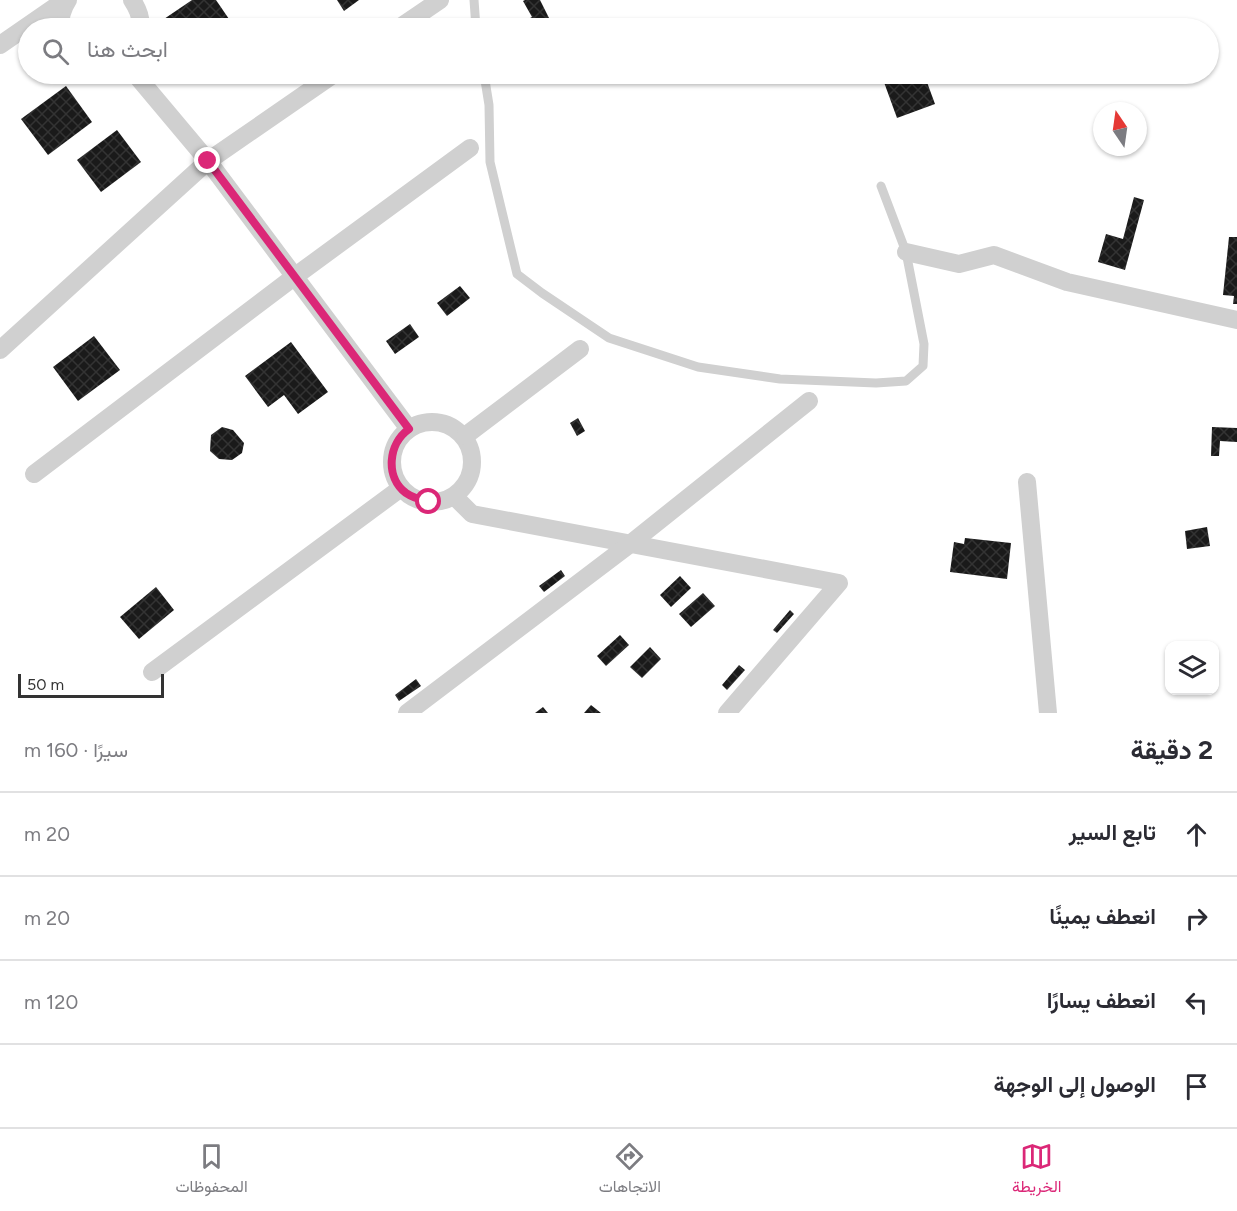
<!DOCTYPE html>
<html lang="ar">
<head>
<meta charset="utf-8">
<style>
  :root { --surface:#fff; --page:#f2f2f3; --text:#2b2b33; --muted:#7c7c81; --line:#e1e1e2; --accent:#db2777 }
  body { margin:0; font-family:Figtree,Vazirmatn,sans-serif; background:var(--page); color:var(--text); direction:rtl }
  .controls { position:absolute; right:18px; bottom:18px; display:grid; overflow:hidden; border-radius:12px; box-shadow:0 2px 4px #0004 }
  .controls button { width:54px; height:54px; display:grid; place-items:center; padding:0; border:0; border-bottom:2px solid var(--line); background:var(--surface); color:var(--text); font:30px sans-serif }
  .compass { position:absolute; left:1093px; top:102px; width:54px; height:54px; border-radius:50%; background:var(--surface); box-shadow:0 2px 4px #0004; rotate:347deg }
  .scale { position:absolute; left:18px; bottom:15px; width:146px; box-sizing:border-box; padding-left:6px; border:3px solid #333; border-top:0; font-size:16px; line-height:21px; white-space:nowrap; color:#333; -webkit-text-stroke:4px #fff; paint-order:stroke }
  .stop { position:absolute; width:18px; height:18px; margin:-14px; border:4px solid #db2777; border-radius:50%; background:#fff }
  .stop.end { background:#db2777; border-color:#fff; box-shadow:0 2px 6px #0008 }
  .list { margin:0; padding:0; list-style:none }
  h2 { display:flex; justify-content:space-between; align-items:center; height:78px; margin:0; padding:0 24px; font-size:26px }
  h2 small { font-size:20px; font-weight:400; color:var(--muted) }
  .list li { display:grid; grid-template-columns:39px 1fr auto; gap:18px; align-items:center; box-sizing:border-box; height:84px; padding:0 24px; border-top:2px solid var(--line) }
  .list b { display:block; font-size:22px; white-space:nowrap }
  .list em { font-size:20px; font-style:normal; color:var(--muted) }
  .icon { flex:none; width:33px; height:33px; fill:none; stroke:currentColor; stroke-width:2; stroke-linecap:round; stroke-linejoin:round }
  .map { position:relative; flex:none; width:1237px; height:713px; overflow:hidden; direction:ltr }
  .search { position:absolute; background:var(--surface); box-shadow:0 2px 4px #0004; left:18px; right:18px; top:18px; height:66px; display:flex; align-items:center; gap:15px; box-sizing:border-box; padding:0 21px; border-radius:33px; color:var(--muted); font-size:22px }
  .sheet { height:414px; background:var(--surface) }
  nav { display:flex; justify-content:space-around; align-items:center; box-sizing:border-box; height:84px; border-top:2px solid var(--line); background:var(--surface); font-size:16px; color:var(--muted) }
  nav a { display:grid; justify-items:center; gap:3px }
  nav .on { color:var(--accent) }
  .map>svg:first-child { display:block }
  .building { fill:url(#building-cross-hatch) }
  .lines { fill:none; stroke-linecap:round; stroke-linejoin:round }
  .lane { stroke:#d0d0d0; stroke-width:9 }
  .street { stroke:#d0d0d0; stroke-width:18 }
  .route { stroke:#db2777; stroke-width:8 }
</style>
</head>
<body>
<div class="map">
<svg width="1237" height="713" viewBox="0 0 1237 713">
  <defs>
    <pattern id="building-cross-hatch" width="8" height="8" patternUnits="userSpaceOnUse" patternTransform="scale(1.5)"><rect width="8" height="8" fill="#1a1a1a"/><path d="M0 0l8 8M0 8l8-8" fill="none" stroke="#333"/></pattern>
  </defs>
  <rect width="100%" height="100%" fill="#fff"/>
  <g class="building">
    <path d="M192,0H216L229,19L216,28H171L164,19Z"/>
    <path d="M337,0H359L344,11Z"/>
    <path d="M525,0H540L552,24L542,28H519L517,25L532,17L523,1Z"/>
    <path d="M881,74H924L935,104L897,118Z"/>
    <path d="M66,86L92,122L48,155L21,119Z"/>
    <path d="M117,130L141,162L101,192L77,160Z"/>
    <path d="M1134,197L1144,200L1125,270L1098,262L1106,234L1123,239Z"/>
    <path d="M1229,237H1237V304H1233L1234,296L1223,295Z"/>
    <path d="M460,286L470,298L447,316L437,303Z"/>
    <path d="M410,324L419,337L395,354L386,341Z"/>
    <path d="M94,336L120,370L78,401L53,367Z"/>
    <path d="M291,342L328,392L298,414L284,395L268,407L245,376Z"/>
    <path d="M578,418L585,431L577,436L570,423Z"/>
    <path d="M222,427L233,430L244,443L242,453L232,460L219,459L210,451L211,435Z"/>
    <path d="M1212,427L1237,428V442L1220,441L1219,456H1211Z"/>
    <path d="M1207,527L1210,546L1187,549L1185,531Z"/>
    <path d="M965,538L1011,543L1007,579L950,572L954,542L964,544Z"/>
    <path d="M561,570L565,576L544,592L539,586Z"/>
    <path d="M680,576L691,588L671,607L660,595Z"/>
    <path d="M156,587L174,610L139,639L120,617Z"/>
    <path d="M703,593L715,606L691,627L679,614Z"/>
    <path d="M790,610L794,614L777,633L773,630Z"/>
    <path d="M620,635L629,645L606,666L597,656Z"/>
    <path d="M650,647L661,659L642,678L630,667Z"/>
    <path d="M739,665L745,670L727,690L722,685Z"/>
    <path d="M416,679L421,686L399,701L395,695Z"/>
    <path d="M591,705L601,713H584Z"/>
    <path d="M543,707L548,713H535Z"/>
  </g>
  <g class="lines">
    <g class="lane">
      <path d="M474,0L476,28"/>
      <path d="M484,74L489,105L490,162L517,274L542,293L609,338L698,367L780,379L876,383L906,381L923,366L924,344L906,252L881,186"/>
    </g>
    <g class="street">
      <path d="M132,0C138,9 142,18 140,28"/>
      <path d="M60,28C60,18 62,9 68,0"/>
      <path d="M399,28L440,0"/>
      <path d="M0,45L65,0"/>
      <path d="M135,74L208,161L409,429"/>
      <path d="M906,252L959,264L994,255L1067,282L1237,320"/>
      <path d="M0,350L208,161L334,74"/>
      <circle cx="432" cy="462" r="40"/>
      <path d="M465,436L580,349"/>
      <path d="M34,474L294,277L470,148"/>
      <path d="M1027,482L1048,713"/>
      <path d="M454,496L472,514L839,583L727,713"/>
      <path d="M152,672L401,488"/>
      <path d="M407,713L630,544L809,401"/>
    </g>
  </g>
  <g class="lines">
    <path class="route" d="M208,161L409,429C388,444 385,477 406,493C413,498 421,500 429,502"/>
  </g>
</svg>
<div class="controls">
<button><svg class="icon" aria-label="layers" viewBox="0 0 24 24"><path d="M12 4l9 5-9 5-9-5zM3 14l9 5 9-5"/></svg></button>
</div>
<svg class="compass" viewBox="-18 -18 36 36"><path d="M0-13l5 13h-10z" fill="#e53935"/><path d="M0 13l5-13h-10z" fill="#7c7c81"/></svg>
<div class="scale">50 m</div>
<div class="stop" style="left:429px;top:502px"></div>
<div class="stop end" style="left:208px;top:161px"></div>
<div class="search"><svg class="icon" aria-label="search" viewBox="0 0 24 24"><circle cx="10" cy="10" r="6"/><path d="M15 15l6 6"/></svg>ابحث هنا</div>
</div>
<section class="sheet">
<h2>2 دقيقة<small>سيرًا · 160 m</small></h2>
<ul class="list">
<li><svg class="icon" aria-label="ahead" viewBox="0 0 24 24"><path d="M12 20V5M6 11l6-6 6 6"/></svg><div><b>تابع السير</b></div><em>20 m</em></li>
<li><svg class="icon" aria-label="right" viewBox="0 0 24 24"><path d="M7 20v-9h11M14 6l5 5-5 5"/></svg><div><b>انعطف يمينًا</b></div><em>20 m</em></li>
<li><svg class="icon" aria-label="left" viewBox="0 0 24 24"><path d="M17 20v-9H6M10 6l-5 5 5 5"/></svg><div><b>انعطف يسارًا</b></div><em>120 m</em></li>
<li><svg class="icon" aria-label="arrive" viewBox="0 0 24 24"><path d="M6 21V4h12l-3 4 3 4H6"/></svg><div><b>الوصول إلى الوجهة</b></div></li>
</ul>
</section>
<nav>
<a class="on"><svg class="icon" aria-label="map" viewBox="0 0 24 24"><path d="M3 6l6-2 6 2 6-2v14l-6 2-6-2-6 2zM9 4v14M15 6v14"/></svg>الخريطة</a>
<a><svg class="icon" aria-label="directions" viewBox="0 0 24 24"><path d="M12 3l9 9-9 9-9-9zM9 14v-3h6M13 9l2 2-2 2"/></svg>الاتجاهات</a>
<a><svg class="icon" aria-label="saved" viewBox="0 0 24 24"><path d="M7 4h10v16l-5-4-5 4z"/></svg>المحفوظات</a>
</nav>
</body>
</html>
